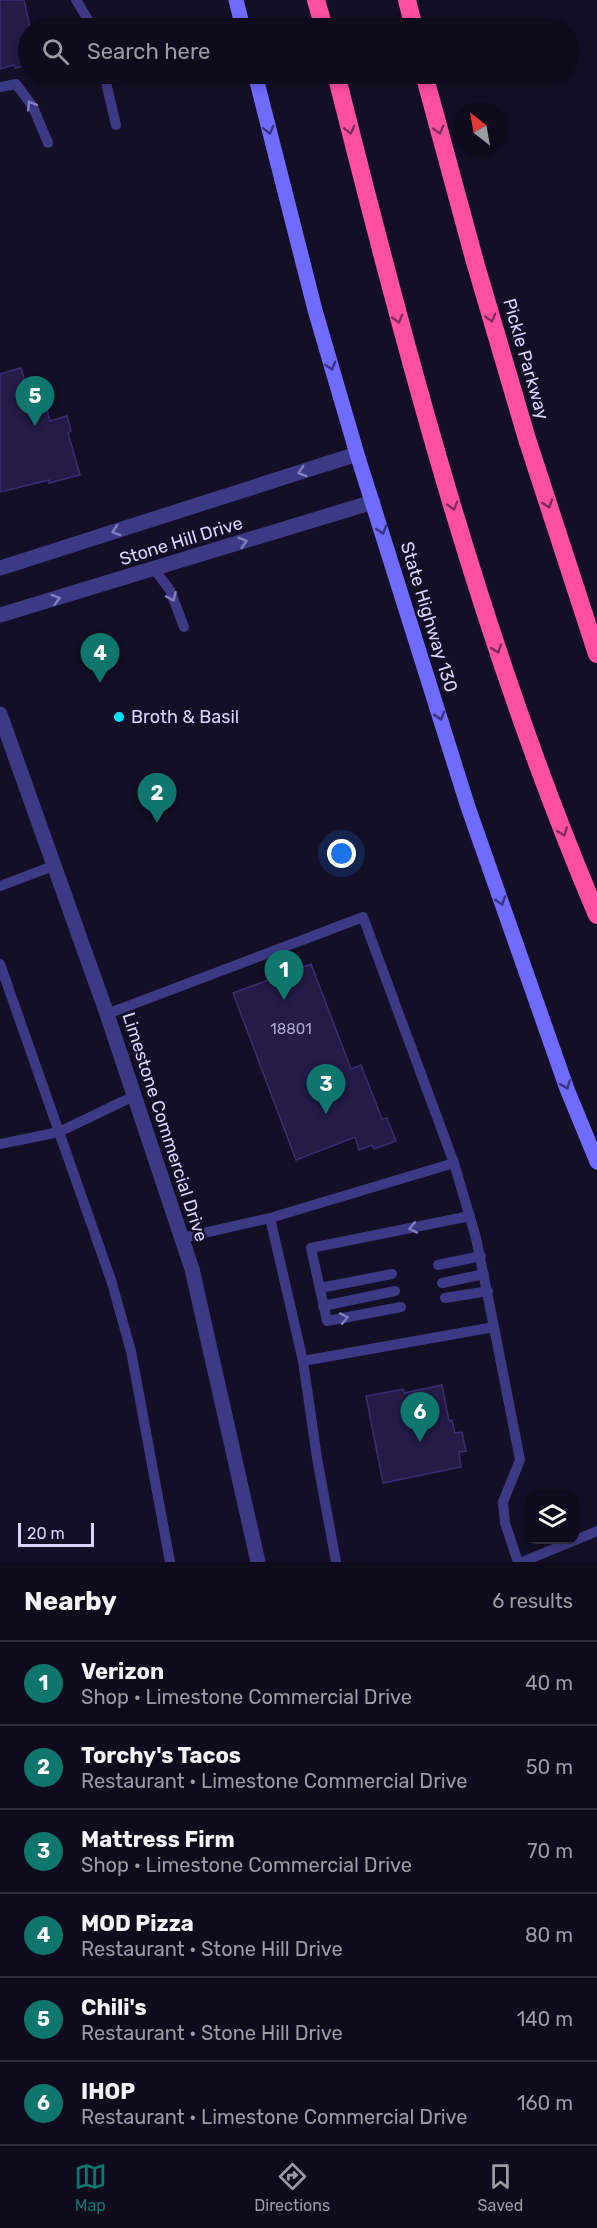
<!DOCTYPE html>
<html lang="en">
<head>
<meta charset="utf-8">
<style>
  :root { --surface:#0e0b1c; --page:#1c1929; --text:#f1f3f6; --muted:#9b9ba3; --line:#2e2b3b; --accent:#0f766e }
  body { margin:0; font-family:Rubik,sans-serif; background:var(--page); color:var(--text) }
  .controls { position:absolute; right:18px; bottom:18px; display:grid; overflow:hidden; border-radius:12px; box-shadow:0 3px 9px #0003 }
  .controls button { width:54px; height:54px; display:grid; place-items:center; padding:0; border:0; border-bottom:2px solid var(--line); background:var(--surface); color:var(--text); font:30px sans-serif }
  .compass { position:absolute; left:453px; top:102px; width:54px; height:54px; border-radius:50%; background:var(--surface); box-shadow:0 3px 9px #0003; rotate:329deg }
  .scale { position:absolute; left:18px; bottom:15px; width:76px; box-sizing:border-box; padding-left:6px; border:3px solid #d9d4ff; border-top:0; font-size:16px; line-height:21px; white-space:nowrap; color:#d9d4ff; -webkit-text-stroke:4px #130f26; paint-order:stroke }
  .you { position:absolute; left:342px; top:854px; width:21px; height:21px; margin:-15px; border:4px solid #fff; border-radius:50%; background:#1a73e8; box-shadow:0 0 0 9px #1a73e833 }
  .badge { display:grid; place-items:center; width:39px; height:39px; border-radius:50%; background:var(--accent); color:#fff; font-size:20px; font-weight:700 }
  .pin { position:absolute; translate:-50% -50px; filter:drop-shadow(0 2px 3px #0008) }
  .pin::after { content:''; position:absolute; top:32px; width:21px; height:18px; background:inherit; clip-path:polygon(0 0,100% 0,50% 100%) }
  .list { margin:0; padding:0; list-style:none }
  h2 { display:flex; justify-content:space-between; align-items:center; height:78px; margin:0; padding:0 24px; font-size:26px }
  h2 small { font-size:20px; font-weight:400; color:var(--muted) }
  .list li { display:grid; grid-template-columns:39px 1fr auto; gap:18px; align-items:center; box-sizing:border-box; height:84px; padding:0 24px; border-top:2px solid var(--line) }
  .list b { display:block; font-size:22px; white-space:nowrap }
  .list p { margin:0; font-size:20px; white-space:nowrap; color:var(--muted) }
  .list em { font-size:20px; font-style:normal; color:var(--muted) }
  .icon { flex:none; width:33px; height:33px; fill:none; stroke:currentColor; stroke-width:2; stroke-linecap:round; stroke-linejoin:round }
  .map { position:relative; flex:none; width:597px; height:1562px; overflow:hidden }
  .search { position:absolute; background:var(--surface); box-shadow:0 3px 9px #0003; left:18px; right:18px; top:18px; height:66px; display:flex; align-items:center; gap:15px; box-sizing:border-box; padding:0 21px; border-radius:33px; color:var(--muted); font-size:22px }
  .sheet { height:582px; background:var(--surface) }
  nav { display:flex; justify-content:space-around; align-items:center; box-sizing:border-box; height:84px; border-top:2px solid var(--line); background:var(--surface); font-size:16px; color:var(--muted) }
  nav a { display:grid; justify-items:center; gap:3px }
  nav .on { color:var(--accent) }
  .map>svg:first-child { display:block }
  .building { fill:#241b47; stroke:#3b2d73; stroke-width:1.5 }
  .lines { fill:none; stroke-linecap:round; stroke-linejoin:round }
  .lane { stroke:#3d3a85; stroke-width:10 }
  .street { stroke:#3d3a85; stroke-width:15 }
  .secondary { stroke:#6f6bff; stroke-width:15 }
  .highway { stroke:#ff4fa3; stroke-width:18 }
  .oneway { stroke:#837fbc }
  .oneway2 { stroke:#38347d }
  .oneway3 { stroke:#7d2c5e }
  .poi-dot { fill:#00e5ff; stroke:#130f26; stroke-width:2 }
  .labels { text-anchor:middle; stroke-width:5; stroke-linejoin:round; paint-order:stroke }
  .number-label { font-size:15px; fill:#aca6d1 }
  .street-label { font-size:18px; fill:#d9d4ff; stroke:#130f26 }
  .poi-label { font-size:18px; fill:#d9d4ff; stroke:#130f26; text-anchor:start }
</style>
</head>
<body>
<div class="map">
<svg width="597" height="1562" viewBox="0 0 597 1562">
  <rect width="100%" height="100%" fill="#130f26"/>
  <g class="building">
    <path d="M0,0H24L30,28H32H28V65L15,68L14,65L0,69Z"/>
    <path d="M21,368L26,385L39,381L50,421L67,416L71,431L68,433L80,475L49,483V480L0,492V374Z"/>
    <path d="M311,964L351,1069L361,1065L382,1119L387,1118L396,1141L374,1149L372,1145L359,1150L355,1137L296,1160L233,993Z"/>
    <path d="M442,1385L449,1421L452,1420L455,1433L462,1432L466,1451L459,1452L461,1467L383,1483L366,1396L403,1389L404,1393Z"/>
  </g>
  <g class="lines">
    <g class="lane">
      <path d="M76,0L93,28"/>
      <path d="M104,74L116,125"/>
      <path d="M0,87L16,84L33,107L48,143"/>
      <path d="M154,569L170,590L184,627"/>
      <path d="M0,886L53,866"/>
      <path d="M0,964L111,1280L131,1351L170,1562"/>
      <path d="M107,1014L363,917L454,1163L270,1218L182,1238"/>
      <path d="M0,1144L59,1132L134,1096"/>
      <path d="M454,1163L476,1238L494,1327"/>
      <path d="M270,1218L303,1361"/>
      <path d="M438,1265L481,1256"/>
      <path d="M442,1283L484,1274"/>
      <path d="M320,1288L392,1274"/>
      <path d="M445,1298L488,1291"/>
      <path d="M323,1306L395,1291"/>
      <path d="M401,1307L327,1321L311,1248L470,1216"/>
      <path d="M336,1562L317,1458L303,1361L494,1327L520,1460L503,1502L505,1523L518,1562"/>
      <path d="M522,1562L597,1531"/>
    </g>
    <g class="street">
      <path d="M0,568L357,454"/>
      <path d="M0,615L373,502"/>
      <path d="M0,714L107,1014L192,1269L258,1562"/>
    </g>
    <g class="secondary">
      <path d="M236,0L243,28"/>
      <path d="M255,74L315,310L357,454L468,807L567,1089L597,1162"/>
    </g>
    <g class="highway">
      <path d="M316,0L324,28"/>
      <path d="M407,0L414,28"/>
      <path d="M336,74C408,359 482,644 597,915"/>
      <path d="M424,74L475,262L527,439L597,654"/>
    </g>
  </g>
  <defs><path id="oneway-chevron" d="M-2-3.5L2.5 0L-2 3.5" fill="none" stroke-width="1.6" stroke-linecap="round" stroke-linejoin="round" transform="scale(1.5)"/></defs>
  <g class="oneway">
    <use href="#oneway-chevron" transform="translate(31 105) rotate(-122)"/>
    <use href="#oneway-chevron" transform="translate(302 472) rotate(162)"/>
    <use href="#oneway-chevron" transform="translate(116 531) rotate(162)"/>
    <use href="#oneway-chevron" transform="translate(243 542) rotate(-17)"/>
    <use href="#oneway-chevron" transform="translate(172 597) rotate(66)"/>
    <use href="#oneway-chevron" transform="translate(56 599) rotate(-16)"/>
    <use href="#oneway-chevron" transform="translate(413 1228) rotate(169)"/>
    <use href="#oneway-chevron" transform="translate(344 1318) rotate(-11)"/>
  </g>
  <g class="oneway2">
    <use href="#oneway-chevron" transform="translate(269 130) rotate(76)"/>
    <use href="#oneway-chevron" transform="translate(331 366) rotate(73)"/>
    <use href="#oneway-chevron" transform="translate(382 530) rotate(73)"/>
    <use href="#oneway-chevron" transform="translate(440 716) rotate(73)"/>
    <use href="#oneway-chevron" transform="translate(501 901) rotate(71)"/>
    <use href="#oneway-chevron" transform="translate(566 1085) rotate(70)"/>
  </g>
  <g class="oneway3">
    <use href="#oneway-chevron" transform="translate(350 130) rotate(76)"/>
    <use href="#oneway-chevron" transform="translate(439 130) rotate(75)"/>
    <use href="#oneway-chevron" transform="translate(491 318) rotate(74)"/>
    <use href="#oneway-chevron" transform="translate(398 319) rotate(74)"/>
    <use href="#oneway-chevron" transform="translate(548 504) rotate(72)"/>
    <use href="#oneway-chevron" transform="translate(453 506) rotate(74)"/>
    <use href="#oneway-chevron" transform="translate(497 649) rotate(71)"/>
    <use href="#oneway-chevron" transform="translate(563 832) rotate(69)"/>
  </g>
  <circle class="poi-dot" cx="119" cy="717" r="6"/>
  <g class="labels">
    <g class="number-label">
      <text x="291" y="1034">18801</text>
    </g>
    <g class="street-label">
      <text transform="translate(526 359) rotate(74)" y="6">Pickle Parkway</text>
      <text transform="translate(181 541) rotate(-17)" y="6">Stone Hill Drive</text>
      <text transform="translate(429 617) rotate(73)" y="6">State Highway 130</text>
      <text transform="translate(165 1127) rotate(72)" y="6">Limestone Commercial Drive</text>
    </g>
    <g class="poi-label">
      <text x="131" y="723">Broth &amp; Basil</text>
    </g>
  </g>
</svg>
<div class="controls">
<button><svg class="icon" aria-label="layers" viewBox="0 0 24 24"><path d="M12 4l9 5-9 5-9-5zM3 14l9 5 9-5"/></svg></button>
</div>
<svg class="compass" viewBox="-18 -18 36 36"><path d="M0-13l5 13h-10z" fill="#e53935"/><path d="M0 13l5-13h-10z" fill="#9b9ba3"/></svg>
<div class="scale">20 m</div>
<div class="you"></div>
<div class="pin badge" style="left:284px;top:1000px">1</div>
<div class="pin badge" style="left:157px;top:823px">2</div>
<div class="pin badge" style="left:326px;top:1114px">3</div>
<div class="pin badge" style="left:100px;top:683px">4</div>
<div class="pin badge" style="left:35px;top:426px">5</div>
<div class="pin badge" style="left:420px;top:1442px">6</div>
<div class="search"><svg class="icon" aria-label="search" viewBox="0 0 24 24"><circle cx="10" cy="10" r="6"/><path d="M15 15l6 6"/></svg>Search here</div>
</div>
<section class="sheet">
<h2>Nearby<small>6 results</small></h2>
<ul class="list">
<li><span class="badge">1</span><div><b>Verizon</b><p>Shop · Limestone Commercial Drive</p></div><em>40 m</em></li>
<li><span class="badge">2</span><div><b>Torchy's Tacos</b><p>Restaurant · Limestone Commercial Drive</p></div><em>50 m</em></li>
<li><span class="badge">3</span><div><b>Mattress Firm</b><p>Shop · Limestone Commercial Drive</p></div><em>70 m</em></li>
<li><span class="badge">4</span><div><b>MOD Pizza</b><p>Restaurant · Stone Hill Drive</p></div><em>80 m</em></li>
<li><span class="badge">5</span><div><b>Chili's</b><p>Restaurant · Stone Hill Drive</p></div><em>140 m</em></li>
<li><span class="badge">6</span><div><b>IHOP</b><p>Restaurant · Limestone Commercial Drive</p></div><em>160 m</em></li>
</ul>
</section>
<nav>
<a class="on"><svg class="icon" aria-label="map" viewBox="0 0 24 24"><path d="M3 6l6-2 6 2 6-2v14l-6 2-6-2-6 2zM9 4v14M15 6v14"/></svg>Map</a>
<a><svg class="icon" aria-label="directions" viewBox="0 0 24 24"><path d="M12 3l9 9-9 9-9-9zM9 14v-3h6M13 9l2 2-2 2"/></svg>Directions</a>
<a><svg class="icon" aria-label="saved" viewBox="0 0 24 24"><path d="M7 4h10v16l-5-4-5 4z"/></svg>Saved</a>
</nav>
</body>
</html>
